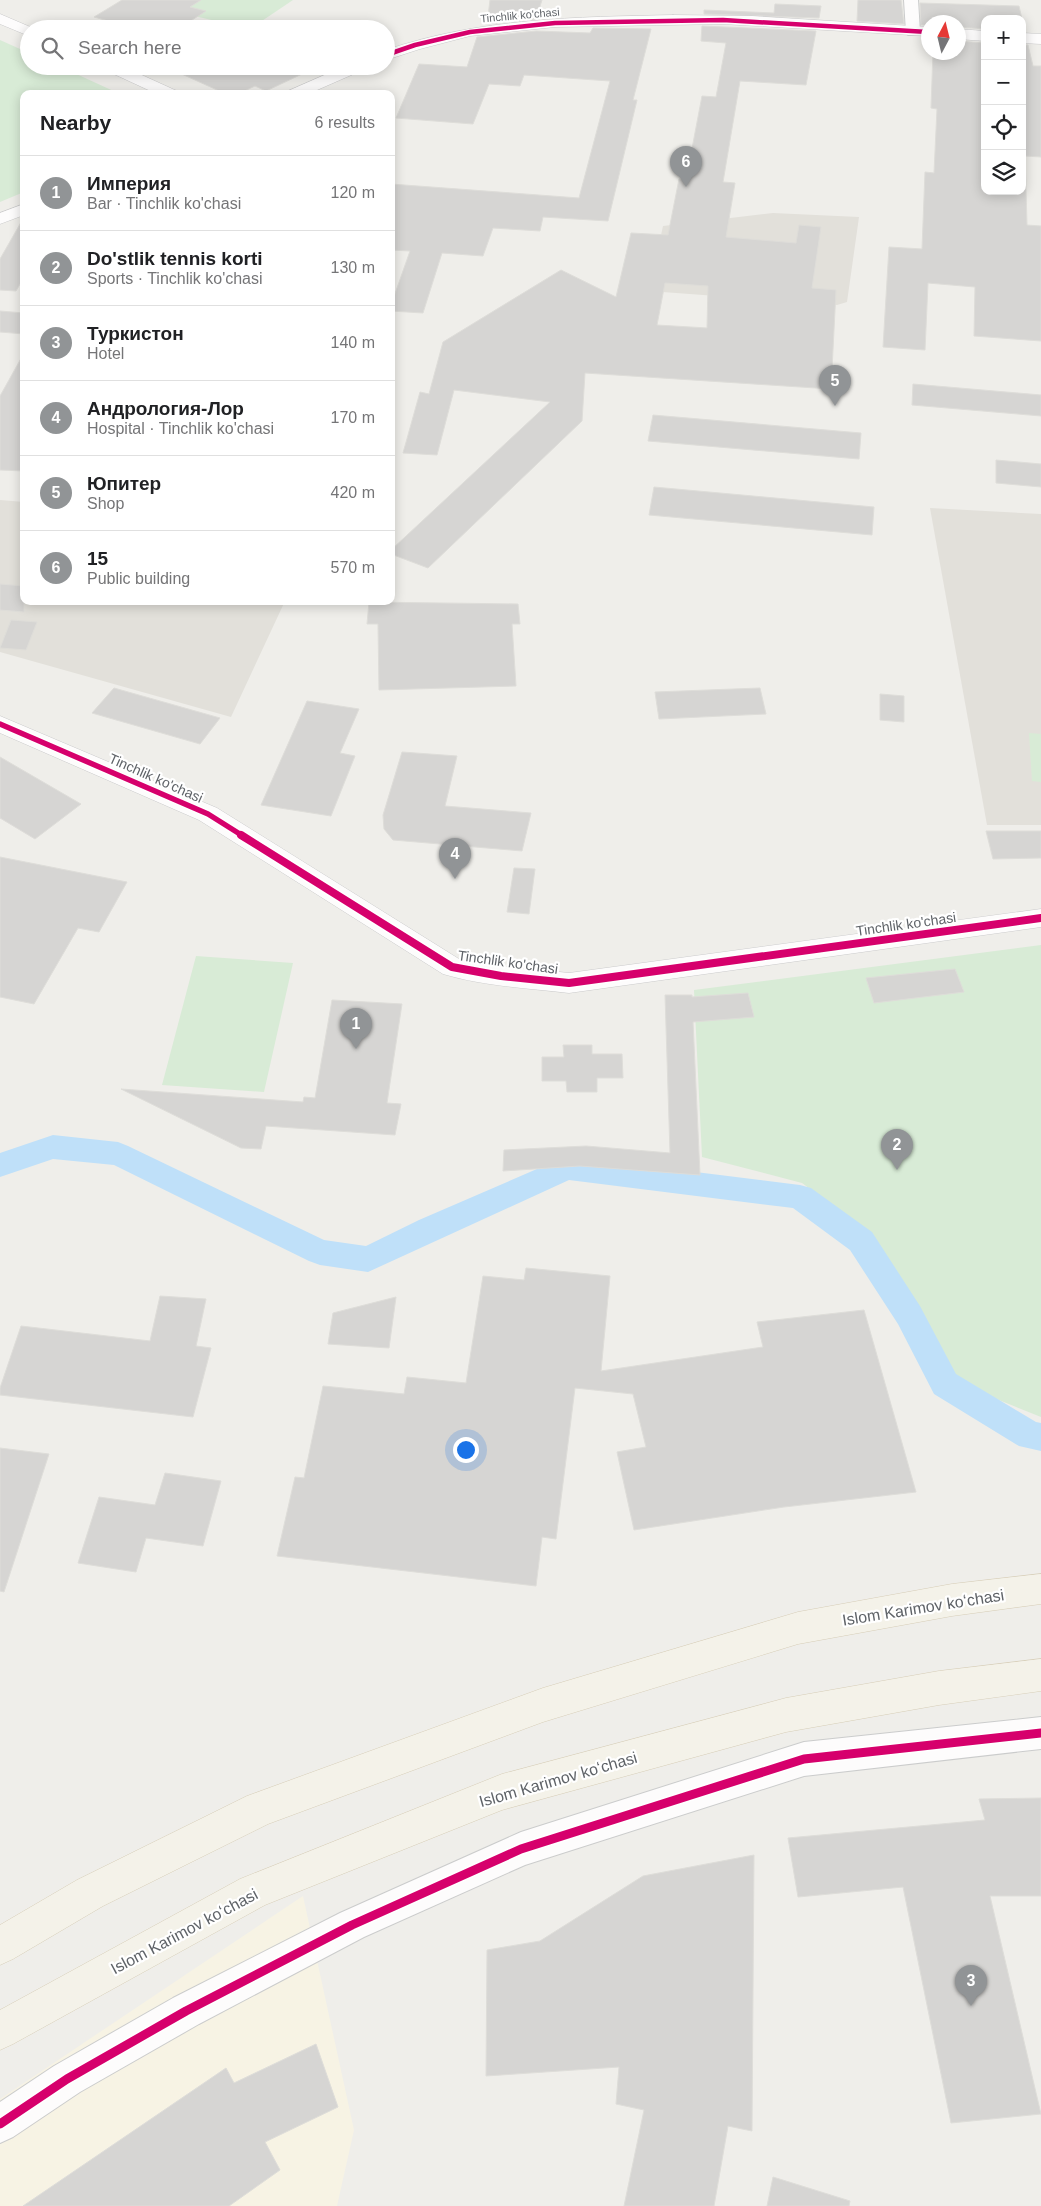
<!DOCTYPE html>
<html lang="en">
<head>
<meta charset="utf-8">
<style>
  :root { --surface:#fff; --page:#f6f6f6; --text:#202124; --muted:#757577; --line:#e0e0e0; --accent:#919496 }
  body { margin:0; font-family:Helvetica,sans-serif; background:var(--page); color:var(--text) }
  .controls { position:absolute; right:15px; top:15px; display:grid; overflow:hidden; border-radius:10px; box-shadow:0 2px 12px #0003 }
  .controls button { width:45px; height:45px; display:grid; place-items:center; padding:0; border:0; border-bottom:1px solid var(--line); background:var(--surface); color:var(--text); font:25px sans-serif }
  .compass { position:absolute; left:921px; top:15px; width:45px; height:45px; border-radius:50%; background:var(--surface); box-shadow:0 2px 12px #0003; rotate:7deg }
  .you { position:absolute; left:465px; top:1449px; width:18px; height:18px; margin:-12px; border:4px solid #fff; border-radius:50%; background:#1a73e8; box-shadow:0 0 0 8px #1a73e833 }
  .badge { display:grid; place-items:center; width:32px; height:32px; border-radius:50%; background:var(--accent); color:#fff; font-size:16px; font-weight:700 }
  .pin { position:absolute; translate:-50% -41px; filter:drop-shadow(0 1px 2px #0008) }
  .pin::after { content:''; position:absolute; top:26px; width:18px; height:15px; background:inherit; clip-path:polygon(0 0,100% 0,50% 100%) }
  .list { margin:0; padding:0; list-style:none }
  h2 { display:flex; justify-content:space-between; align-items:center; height:65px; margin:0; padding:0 20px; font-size:21px }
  h2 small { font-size:16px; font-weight:400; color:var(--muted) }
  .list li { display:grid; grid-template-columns:32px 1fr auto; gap:15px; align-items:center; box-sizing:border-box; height:75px; padding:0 20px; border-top:1px solid var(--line) }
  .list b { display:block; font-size:19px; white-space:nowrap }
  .list p { margin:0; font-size:16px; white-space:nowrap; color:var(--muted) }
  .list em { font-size:16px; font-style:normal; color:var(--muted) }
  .icon { flex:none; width:28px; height:28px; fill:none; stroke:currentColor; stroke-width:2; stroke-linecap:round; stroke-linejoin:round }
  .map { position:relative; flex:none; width:1041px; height:2206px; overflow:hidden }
  .search { position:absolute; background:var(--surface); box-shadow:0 2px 12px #0003; left:20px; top:20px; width:375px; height:55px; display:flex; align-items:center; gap:12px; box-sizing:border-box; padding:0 18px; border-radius:28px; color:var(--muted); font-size:19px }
  .panel { position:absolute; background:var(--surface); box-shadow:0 2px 12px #0003; left:20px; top:90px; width:375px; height:515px; border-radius:10px }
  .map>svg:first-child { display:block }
  .commercial { fill:#f7f3e4 }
  .education { fill:#e2e0da }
  .green { fill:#d8ebd6 }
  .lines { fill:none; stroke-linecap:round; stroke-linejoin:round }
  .canal { fill:#bfe0f9; fill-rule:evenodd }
  .building { fill:#d6d5d3; stroke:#deddd9; fill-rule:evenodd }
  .street-casing { stroke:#cbcccc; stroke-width:2 }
  .secondary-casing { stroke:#cacacb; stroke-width:1 }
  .primary-casing { stroke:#d7ceb8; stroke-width:1 }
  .street { fill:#fdfcfc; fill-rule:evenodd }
  .secondary { fill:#fdfcfc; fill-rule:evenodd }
  .primary { fill:#f4f2e9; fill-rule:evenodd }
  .cycleway-far3-casing { stroke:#fff; stroke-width:6 }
  .cycleway-far2-casing { stroke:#fff; stroke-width:8 }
  .cycleway-far1-casing { stroke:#fff; stroke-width:11 }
  .cycleway-casing { stroke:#fff; stroke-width:12 }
  .cycleway-far3 { stroke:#d6006c; stroke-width:4.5 }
  .cycleway-far2 { stroke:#d6006c; stroke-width:5.5 }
  .cycleway-far1 { stroke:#d6006c; stroke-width:8 }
  .cycleway { stroke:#d6006c; stroke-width:9 }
  .labels { text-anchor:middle; stroke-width:4.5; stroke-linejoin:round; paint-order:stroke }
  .far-street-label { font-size:11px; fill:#5f6368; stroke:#fff }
  .street-label { font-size:14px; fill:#5f6368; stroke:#fff }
  .near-street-label { font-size:16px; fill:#5f6368; stroke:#fff }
</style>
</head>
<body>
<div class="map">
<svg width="1041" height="2206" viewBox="0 0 1041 2206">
  <rect width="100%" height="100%" fill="#efeeea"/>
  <path class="commercial" d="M303,1896L354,2130L337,2206H0V2099Z"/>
  <g class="education">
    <path d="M773,213L859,217L847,302L837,305L649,291L663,226Z"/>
    <path d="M0,500L24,502V601H285L231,717L0,652Z"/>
    <path d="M930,508L1041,514V825H987Z"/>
  </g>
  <g class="green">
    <path d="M126,0H293L250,29Z"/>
    <path d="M0,40L29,53V66H59L120,94H24V192L0,202Z"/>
    <path d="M1029,733L1041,734V782L1032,781Z"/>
    <path d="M1041,945V1417L957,1383L932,1337L856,1223L802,1183L702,1157L694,990Z"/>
    <path d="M196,956L293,963L264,1092L162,1085Z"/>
  </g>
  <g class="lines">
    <path class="canal" d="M53,1135L118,1142L128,1146L324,1240L366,1246L419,1220L567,1156L800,1185L811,1188L872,1232L920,1306L956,1374L1036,1422L1041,1423V1451L1019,1446L934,1394L898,1324L850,1250L793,1208L569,1180L368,1272L320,1265L309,1261L114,1165L53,1159L0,1177V1153Z"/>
  </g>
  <g class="building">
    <path d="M122,0H201L190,7L206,11L178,29H138L94,17Z"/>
    <path d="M490,0H542L536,19L487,24Z"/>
    <path d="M858,0H901L904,24L857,21Z"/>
    <path d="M920,3L1019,6L1022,19H985V29L958,27V22H928V25H921Z"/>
    <path d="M775,4L821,6L819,18L704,14V10L774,13Z"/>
    <path d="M702,26L816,31L806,85L740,81L723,182L735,183L726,237L796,243L799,225L821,227L812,288L836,290L831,389L585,373L582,421L428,568L391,554V550L550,402L454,390L437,455L403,453L420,392L429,394L443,342L561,270L616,297L631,233L668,235L679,179L686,180L702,96L716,97L726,43L701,41ZM665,283L708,286L707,328L657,325Z"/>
    <path d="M593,28L651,29L633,100H637L608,221L543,217L540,231L493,228L483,256L442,253L423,313L391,311V305L410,251L391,250V184L579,198L610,81L524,75L520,86L489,84L473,124L396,118L419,64L467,67L477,37L536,31L590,33Z"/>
    <path d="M958,41L985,43V191H1022V45H1028L1033,66H1041V157L1025,156L1027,225L1041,226V341L974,336L975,287L928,283L925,350L883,347L889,247L922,249L925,172L934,173L937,109L931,108L933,52H958Z"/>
    <path d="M164,66H319L266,91L255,86L238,94H226Z"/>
    <path d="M24,217V277L16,291L0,290V259Z"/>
    <path d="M0,311L24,313V334L0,332Z"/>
    <path d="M24,353V471L0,470V396Z"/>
    <path d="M913,384L1041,395V416L912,405Z"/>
    <path d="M653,415L861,433L859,459L648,441Z"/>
    <path d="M996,460L1041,464V487L996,483Z"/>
    <path d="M654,487L874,507L872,535L649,515Z"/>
    <path d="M0,584L24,586V612L0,610Z"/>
    <path d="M369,602L518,604L520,624H512L516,686L379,690L378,624H367Z"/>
    <path d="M11,620L37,622L26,650L0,648Z"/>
    <path d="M114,688L220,718L200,744L92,713Z"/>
    <path d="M760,688L766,714L659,719L655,692Z"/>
    <path d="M880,694L904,696V722L880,720Z"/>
    <path d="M307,701L359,709L340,753L355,756L331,816L261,805Z"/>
    <path d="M402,752L457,756L445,806L531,813L522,851L393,840L384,829L383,815Z"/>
    <path d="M0,757L81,804L35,839L0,818Z"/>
    <path d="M986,831H1041V858L993,859Z"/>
    <path d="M0,857L127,882L99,932L78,928L34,1004L0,997Z"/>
    <path d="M514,868L535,869L529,914L507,912Z"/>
    <path d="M955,969L964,992L874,1003L866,978Z"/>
    <path d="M748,993L754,1017L693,1022L700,1175L580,1166L503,1171L504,1150L586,1146L670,1153L665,995H692V997Z"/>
    <path d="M332,1000L402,1004L387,1103L401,1104L395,1135L266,1126L261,1149L241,1148L121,1089L303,1102L304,1097L315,1098Z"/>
    <path d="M563,1045H592V1054H622L623,1078H597V1092H567L566,1081H542V1057H564Z"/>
    <path d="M526,1268L610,1276L601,1371L763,1347L757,1322L864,1310L916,1492L784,1507L634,1530L617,1452L646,1447L633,1394L575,1388L556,1539L542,1537L536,1586L277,1556L295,1477L304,1478L323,1386L404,1394L407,1377L466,1383L483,1276L524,1280Z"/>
    <path d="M160,1296L206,1299L196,1346L211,1348L193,1417L0,1395V1388L21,1326L150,1341Z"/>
    <path d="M396,1297L389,1348L328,1344L333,1313Z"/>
    <path d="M0,1448L49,1454L4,1592L0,1591Z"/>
    <path d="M165,1473L221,1481L203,1546L146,1538L136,1572L78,1563L99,1497L155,1505Z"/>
    <path d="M1041,1798V1896H990L1041,2114L951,2123L903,1887L798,1897L788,1838L985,1820L979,1799Z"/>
    <path d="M754,1855L752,2131L728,2126L714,2206H624L644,2110L616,2104L619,2067L486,2076L487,1950L540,1941L643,1876Z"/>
    <path d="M316,2044L338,2107L265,2142L280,2170L229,2206H23L226,2068L234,2083Z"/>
    <path d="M773,2177L850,2201L849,2206H767Z"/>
  </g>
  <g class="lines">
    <defs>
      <g id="street">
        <path d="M904,0H918L920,32L918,35H908L906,32Z"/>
        <path d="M1041,1717V1749L804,1776L525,1865L364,1937L199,2024L80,2092L13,2137L0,2143V2102L54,2066L173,1998L340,1913L521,1832L804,1742Z"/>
      </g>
      <g id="secondary">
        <path d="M0,14L35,29H29V36L0,24Z"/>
        <path d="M673,15L752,16L928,27V36L723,24L555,27L470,36L420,49L386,60V50C480,18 576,17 673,15Z"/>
        <path d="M958,29L985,31V41L958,39Z"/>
        <path d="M1022,33L1041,34V44L1022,43Z"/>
        <path d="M101,66H122L177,91L179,94H157L103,69Z"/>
        <path d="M345,66H367L365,69L308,94H286L288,91Z"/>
        <path d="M24,204V215L0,224V213Z"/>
        <path d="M0,716L217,808L459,959L501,966L569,973L1041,909V927L569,993C527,988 483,986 443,974L199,820L0,733Z"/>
      </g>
      <g id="primary">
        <path d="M1041,1574V1604L952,1616L798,1644L543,1722L268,1824L103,1906L13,1959L0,1965V1925L77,1880L247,1796L543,1688L798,1612L952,1584Z"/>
        <path d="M1041,1659V1691L939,1705L786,1732L502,1810L265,1905L13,2044L0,2050V2010L240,1879L502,1774L786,1698L939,1671Z"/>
      </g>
    </defs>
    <use href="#street" class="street-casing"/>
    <use href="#secondary" class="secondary-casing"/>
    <use href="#primary" class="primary-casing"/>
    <use href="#street" class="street"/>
    <use href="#secondary" class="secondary"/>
    <use href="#primary" class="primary"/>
    <defs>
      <path id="cycleway-far3" d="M386,55L415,45L470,32L555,23L723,20L928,32"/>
      <path id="cycleway-far2" d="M0,724L208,814L243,836"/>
      <path id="cycleway-far1" d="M241,835L452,967L501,976L569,983L1041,918"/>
      <path id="cycleway" d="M0,2124L67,2079L186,2011L352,1925L521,1849L804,1759L1041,1733"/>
    </defs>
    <use href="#cycleway-far3" class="cycleway-far3-casing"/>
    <use href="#cycleway-far2" class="cycleway-far2-casing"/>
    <use href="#cycleway-far1" class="cycleway-far1-casing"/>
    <use href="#cycleway" class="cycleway-casing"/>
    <use href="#cycleway-far3" class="cycleway-far3"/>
    <use href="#cycleway-far2" class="cycleway-far2"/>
    <use href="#cycleway-far1" class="cycleway-far1"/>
    <use href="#cycleway" class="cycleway"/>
  </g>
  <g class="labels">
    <g class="far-street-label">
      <text transform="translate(520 15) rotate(-5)" y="4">Tinchlik ko'chasi</text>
    </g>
    <g class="street-label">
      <text transform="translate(156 778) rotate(24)" y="5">Tinchlik ko'chasi</text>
      <text transform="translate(906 924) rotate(-8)" y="5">Tinchlik ko'chasi</text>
      <text transform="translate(508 962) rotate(8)" y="5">Tinchlik ko'chasi</text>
    </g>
    <g class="near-street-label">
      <text transform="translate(923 1607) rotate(-9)" y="6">Islom Karimov koʻchasi</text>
      <text transform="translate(558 1779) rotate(-16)" y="6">Islom Karimov koʻchasi</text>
      <text transform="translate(184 1931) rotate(-28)" y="6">Islom Karimov koʻchasi</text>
    </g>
  </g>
</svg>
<div class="controls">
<button>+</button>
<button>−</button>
<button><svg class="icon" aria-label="locate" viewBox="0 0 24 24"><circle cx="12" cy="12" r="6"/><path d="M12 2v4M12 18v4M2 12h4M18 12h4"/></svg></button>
<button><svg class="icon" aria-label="layers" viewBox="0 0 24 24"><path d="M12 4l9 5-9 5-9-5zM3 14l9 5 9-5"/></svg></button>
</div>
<svg class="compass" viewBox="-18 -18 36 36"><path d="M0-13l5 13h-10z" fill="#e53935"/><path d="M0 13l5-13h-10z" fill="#757577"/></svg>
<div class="you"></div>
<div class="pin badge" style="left:356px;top:1049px">1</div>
<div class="pin badge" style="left:897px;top:1170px">2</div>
<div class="pin badge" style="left:971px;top:2006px">3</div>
<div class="pin badge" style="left:455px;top:879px">4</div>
<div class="pin badge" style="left:835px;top:406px">5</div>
<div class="pin badge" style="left:686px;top:187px">6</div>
<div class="search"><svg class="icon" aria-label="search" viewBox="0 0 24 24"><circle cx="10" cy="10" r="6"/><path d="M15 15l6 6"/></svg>Search here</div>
<section class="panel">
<h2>Nearby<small>6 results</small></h2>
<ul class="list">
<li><span class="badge">1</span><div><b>Империя</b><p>Bar · Tinchlik ko'chasi</p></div><em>120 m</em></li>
<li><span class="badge">2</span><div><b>Do'stlik tennis korti</b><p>Sports · Tinchlik ko'chasi</p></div><em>130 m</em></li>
<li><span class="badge">3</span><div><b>Туркистон</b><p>Hotel</p></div><em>140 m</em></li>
<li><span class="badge">4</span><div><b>Андрология-Лор</b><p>Hospital · Tinchlik ko'chasi</p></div><em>170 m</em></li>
<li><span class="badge">5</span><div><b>Юпитер</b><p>Shop</p></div><em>420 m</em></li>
<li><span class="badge">6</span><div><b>15</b><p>Public building</p></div><em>570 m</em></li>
</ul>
</section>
</div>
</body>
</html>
